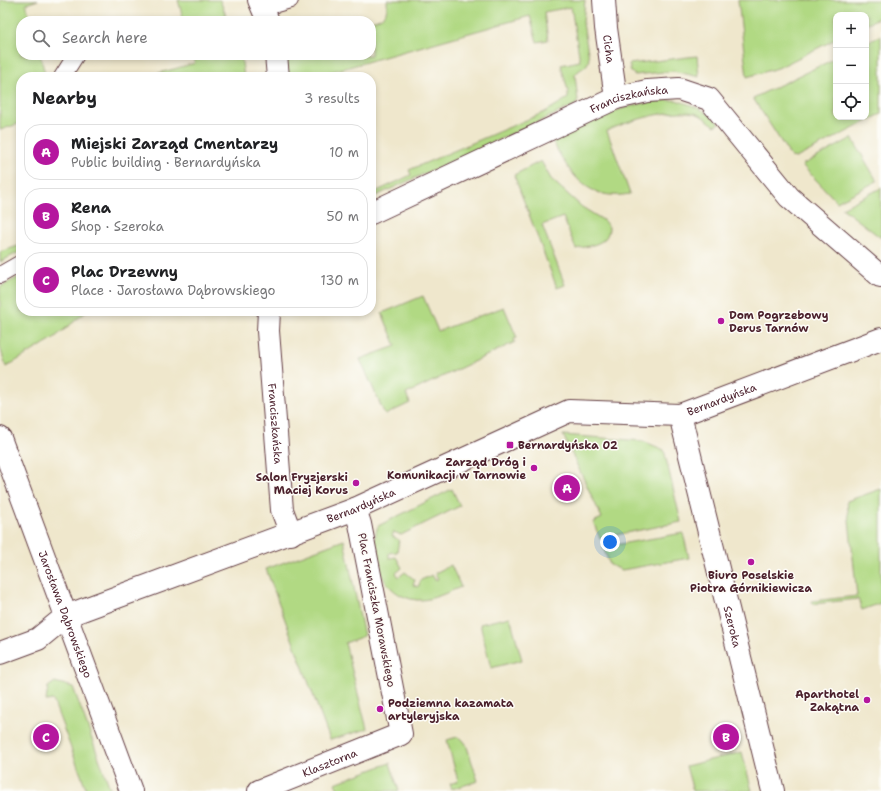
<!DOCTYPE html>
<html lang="en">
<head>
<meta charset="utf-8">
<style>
  :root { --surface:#fff; --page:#f2f2f2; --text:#202124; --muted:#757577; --line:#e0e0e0; --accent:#b5179e }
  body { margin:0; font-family:"Shantell Sans",sans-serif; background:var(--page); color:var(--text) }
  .controls { position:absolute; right:12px; top:12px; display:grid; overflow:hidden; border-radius:8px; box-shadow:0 2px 6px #0003 }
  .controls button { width:36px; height:36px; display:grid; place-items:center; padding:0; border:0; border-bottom:1px solid var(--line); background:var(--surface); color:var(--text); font:20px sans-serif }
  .you { position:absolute; left:610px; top:542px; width:14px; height:14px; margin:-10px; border:3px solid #fff; border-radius:50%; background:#1a73e8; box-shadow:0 0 0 6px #1a73e833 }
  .badge { display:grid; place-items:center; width:26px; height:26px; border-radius:50%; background:var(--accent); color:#fff; font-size:13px; font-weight:700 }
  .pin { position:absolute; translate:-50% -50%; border:2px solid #fff; box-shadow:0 1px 4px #0006 }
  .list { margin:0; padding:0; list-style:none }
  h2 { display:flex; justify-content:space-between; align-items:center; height:52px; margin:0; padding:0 16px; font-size:17px }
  h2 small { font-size:13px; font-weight:400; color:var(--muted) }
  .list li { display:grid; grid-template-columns:26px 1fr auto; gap:12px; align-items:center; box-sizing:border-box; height:56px; margin:0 8px 8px; padding:0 8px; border:1px solid var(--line); border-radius:16px }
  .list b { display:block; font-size:15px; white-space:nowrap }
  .list p { margin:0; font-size:13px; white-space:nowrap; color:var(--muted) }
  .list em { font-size:13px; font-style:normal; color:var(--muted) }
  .icon { flex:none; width:22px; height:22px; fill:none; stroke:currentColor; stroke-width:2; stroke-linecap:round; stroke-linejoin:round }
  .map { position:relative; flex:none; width:881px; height:791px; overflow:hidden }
  .search { position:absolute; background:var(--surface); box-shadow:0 2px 6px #0003; left:16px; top:16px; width:360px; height:44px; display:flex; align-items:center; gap:10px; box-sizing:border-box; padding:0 14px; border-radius:16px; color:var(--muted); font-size:15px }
  .panel { position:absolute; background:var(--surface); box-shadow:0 2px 6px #0003; left:16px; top:72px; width:360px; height:244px; border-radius:16px }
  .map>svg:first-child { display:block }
  .green { fill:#b1d983; stroke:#7e7c57 }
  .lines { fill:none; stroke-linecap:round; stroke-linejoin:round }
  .service-casing { stroke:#633d43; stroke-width:18 }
  .minor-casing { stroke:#633d43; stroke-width:24 }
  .tertiary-casing { stroke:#633d43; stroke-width:24 }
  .service { stroke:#fff; stroke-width:16 }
  .minor { stroke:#fff; stroke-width:22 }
  .tertiary { stroke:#fff; stroke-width:22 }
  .poi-dot { fill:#b5179e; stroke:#fdfcf7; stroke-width:1.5 }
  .labels { text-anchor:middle; stroke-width:3; stroke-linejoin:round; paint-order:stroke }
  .street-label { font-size:11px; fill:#4a1f2b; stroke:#fdfcf7 }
  .poi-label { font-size:11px; font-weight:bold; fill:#4a1f2b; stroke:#fdfcf7; text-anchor:start }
</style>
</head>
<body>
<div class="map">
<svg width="881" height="791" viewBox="0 0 881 791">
  <rect width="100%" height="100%" fill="#fdfcf7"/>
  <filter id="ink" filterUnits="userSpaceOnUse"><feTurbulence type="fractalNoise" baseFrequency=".025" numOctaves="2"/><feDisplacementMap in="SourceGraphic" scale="8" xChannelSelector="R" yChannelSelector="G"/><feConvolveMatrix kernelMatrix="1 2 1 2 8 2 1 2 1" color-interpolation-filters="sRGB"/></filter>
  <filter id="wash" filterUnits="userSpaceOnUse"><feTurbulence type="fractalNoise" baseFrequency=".012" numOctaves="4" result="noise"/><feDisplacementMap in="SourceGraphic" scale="16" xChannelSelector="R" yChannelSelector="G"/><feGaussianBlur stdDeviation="0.9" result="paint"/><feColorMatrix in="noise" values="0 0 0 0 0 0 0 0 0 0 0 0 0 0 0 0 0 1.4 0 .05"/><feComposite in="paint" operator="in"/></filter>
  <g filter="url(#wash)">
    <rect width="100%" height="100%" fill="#efe7cc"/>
    <g class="green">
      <path d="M0,0H38L26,4L31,21H21V55H40L46,77H21V123L0,130Z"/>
      <path d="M178,0H220L228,21H184Z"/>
      <path d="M387,0H585L583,23L589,58C588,69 580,67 575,75L578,101L575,105L371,198V194L411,175L409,170L545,112L568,98V91L561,65L580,61L571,7L544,12L548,40L537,42L530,16L313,77H287L285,55H371V21C385,17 388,14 387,0Z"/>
      <path d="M738,0H881V17L866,24V15H836V39L778,68L747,77Z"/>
      <path d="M881,35V114L796,158L791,157L753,98L836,58V117H866V43Z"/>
      <path d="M193,55H241L244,77H145L195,63Z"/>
      <path d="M697,56L699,77L673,71L635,75L631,72L629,64Z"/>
      <path d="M676,100C694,106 705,109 719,123L715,126C709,122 701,114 694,113C672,108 627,121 607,131L630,194C587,202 569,173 552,140C595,119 626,101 676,100Z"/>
      <path d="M852,138L877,181L837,202L802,165Z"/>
      <path d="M541,161L551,179L582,207L603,220L609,227C609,245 590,245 576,249L563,217L542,225L565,285L557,288L514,175Z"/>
      <path d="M881,188V238L842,208Z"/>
      <path d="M21,245V251L0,262V252Z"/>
      <path d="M21,276V311H87L54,338L6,367L0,347V287Z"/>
      <path d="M423,296L438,331L504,307L517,338L514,339L515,342L406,394L410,403L385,415L360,359L396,346L382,313Z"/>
      <path d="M563,435L643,441L664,450L681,522L600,538L593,522L602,518Z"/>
      <path d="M452,489L460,506L401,535L394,532L392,536L399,540L397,552L389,553V558L396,557L402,568L396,573L399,577L405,572L415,580L413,585L418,587L421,580L432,575L435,580L438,579L435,573L451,565L461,587C448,592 431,601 417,600C382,597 367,554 378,526Z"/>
      <path d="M881,489V603L862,610L858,599L813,604L812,601L857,596L847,501Z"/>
      <path d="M683,533L689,558L622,570L610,565L603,547Z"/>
      <path d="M344,540L364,636L345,643L367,729L330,740L266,569Z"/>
      <path d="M510,617L522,660L491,668L480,624Z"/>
      <path d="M55,682L73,687L111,791H87L53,700L46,701L48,687Z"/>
      <path d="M457,737L462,739L466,744L478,781L452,789L450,784L458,781L447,740Z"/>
      <path d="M742,752L752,791H693L686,766Z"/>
      <path d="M390,763L399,791H339L335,783Z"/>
    </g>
  </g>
  <g filter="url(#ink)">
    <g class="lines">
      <defs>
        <g id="service">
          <path d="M262,8L290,0"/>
          <path d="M62,77L76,55"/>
          <path d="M0,275L21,263"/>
        </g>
        <g id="minor">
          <path d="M259,0L268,21"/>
          <path id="s1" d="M604,0L606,28L616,98"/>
          <path d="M276,55L278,77"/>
          <path id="s2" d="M371,213L616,98L647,91L679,89L709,99L789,197L880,276"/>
          <path id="s3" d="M269,311L268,331L282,510L291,534"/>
          <path id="s4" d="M680,415L773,791"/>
          <path id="s5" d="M66,616L355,509L569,411L680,415L881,339"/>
          <path id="s6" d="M259,791L401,734L360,524L355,509"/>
        </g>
        <g id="tertiary">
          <path id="s7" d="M0,438L131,791"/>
          <path d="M0,653L38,639L66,616"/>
        </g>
      </defs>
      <use href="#service" class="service-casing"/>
      <use href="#minor" class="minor-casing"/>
      <use href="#tertiary" class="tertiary-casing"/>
      <use href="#service" class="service"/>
      <use href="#minor" class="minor"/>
      <use href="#tertiary" class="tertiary"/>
    </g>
  </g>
  <g class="poi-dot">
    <circle cx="721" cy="321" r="4"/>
    <rect x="506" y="441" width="8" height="8" rx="2"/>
    <circle cx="534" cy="468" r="4"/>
    <circle cx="356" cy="483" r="4"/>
    <circle cx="751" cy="562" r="4"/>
    <circle cx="867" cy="700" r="4"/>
    <circle cx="380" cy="709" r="4"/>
  </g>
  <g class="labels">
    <g class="street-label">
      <text dy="4" stroke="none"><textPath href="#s1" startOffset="49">Cicha</textPath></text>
      <text dy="4" stroke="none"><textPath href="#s2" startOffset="283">Franciszkańska</textPath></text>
      <text dy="4" stroke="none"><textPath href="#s5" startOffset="699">Bernardyńska</textPath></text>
      <text dy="4" stroke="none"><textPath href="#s3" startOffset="113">Franciszkańska</textPath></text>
      <text dy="4" stroke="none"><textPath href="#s5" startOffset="315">Bernardyńska</textPath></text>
      <text transform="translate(377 610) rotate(79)" y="4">Plac Franciszka Morawskiego</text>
      <text dy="4" stroke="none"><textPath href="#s7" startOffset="188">Jarosława Dąbrowskiego</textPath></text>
      <text dy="4" stroke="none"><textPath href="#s4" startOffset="218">Szeroka</textPath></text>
      <text dy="4" stroke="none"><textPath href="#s6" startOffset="76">Klasztorna</textPath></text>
    </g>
    <g class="poi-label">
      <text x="729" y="319">Dom Pogrzebowy<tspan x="729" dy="13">Derus Tarnów</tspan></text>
      <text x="518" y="449">Bernardyńska 02</text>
      <text x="526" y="466" text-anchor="end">Zarząd Dróg i<tspan x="526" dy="13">Komunikacji w Tarnowie</tspan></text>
      <text x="348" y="481" text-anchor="end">Salon Fryzjerski<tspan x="348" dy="13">Maciej Korus</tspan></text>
      <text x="751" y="579" text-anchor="middle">Biuro Poselskie<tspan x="751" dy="13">Piotra Górnikiewicza</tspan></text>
      <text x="859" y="698" text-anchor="end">Aparthotel<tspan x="859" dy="13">Zakątna</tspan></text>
      <text x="388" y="707">Podziemna kazamata<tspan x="388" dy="13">artyleryjska</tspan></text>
    </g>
  </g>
</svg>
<div class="controls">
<button>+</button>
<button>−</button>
<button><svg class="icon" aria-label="locate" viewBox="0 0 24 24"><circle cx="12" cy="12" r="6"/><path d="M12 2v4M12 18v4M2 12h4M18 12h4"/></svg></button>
</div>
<div class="you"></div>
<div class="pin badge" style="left:567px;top:488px">A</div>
<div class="pin badge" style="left:726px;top:737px">B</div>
<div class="pin badge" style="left:46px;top:737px">C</div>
<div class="search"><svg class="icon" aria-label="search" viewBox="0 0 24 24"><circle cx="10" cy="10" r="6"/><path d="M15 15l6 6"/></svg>Search here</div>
<section class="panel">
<h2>Nearby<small>3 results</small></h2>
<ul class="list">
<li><span class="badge">A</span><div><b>Miejski Zarząd Cmentarzy</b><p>Public building · Bernardyńska</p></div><em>10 m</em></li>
<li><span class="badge">B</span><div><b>Rena</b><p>Shop · Szeroka</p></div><em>50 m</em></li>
<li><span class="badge">C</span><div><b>Plac Drzewny</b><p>Place · Jarosława Dąbrowskiego</p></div><em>130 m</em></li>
</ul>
</section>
</div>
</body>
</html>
